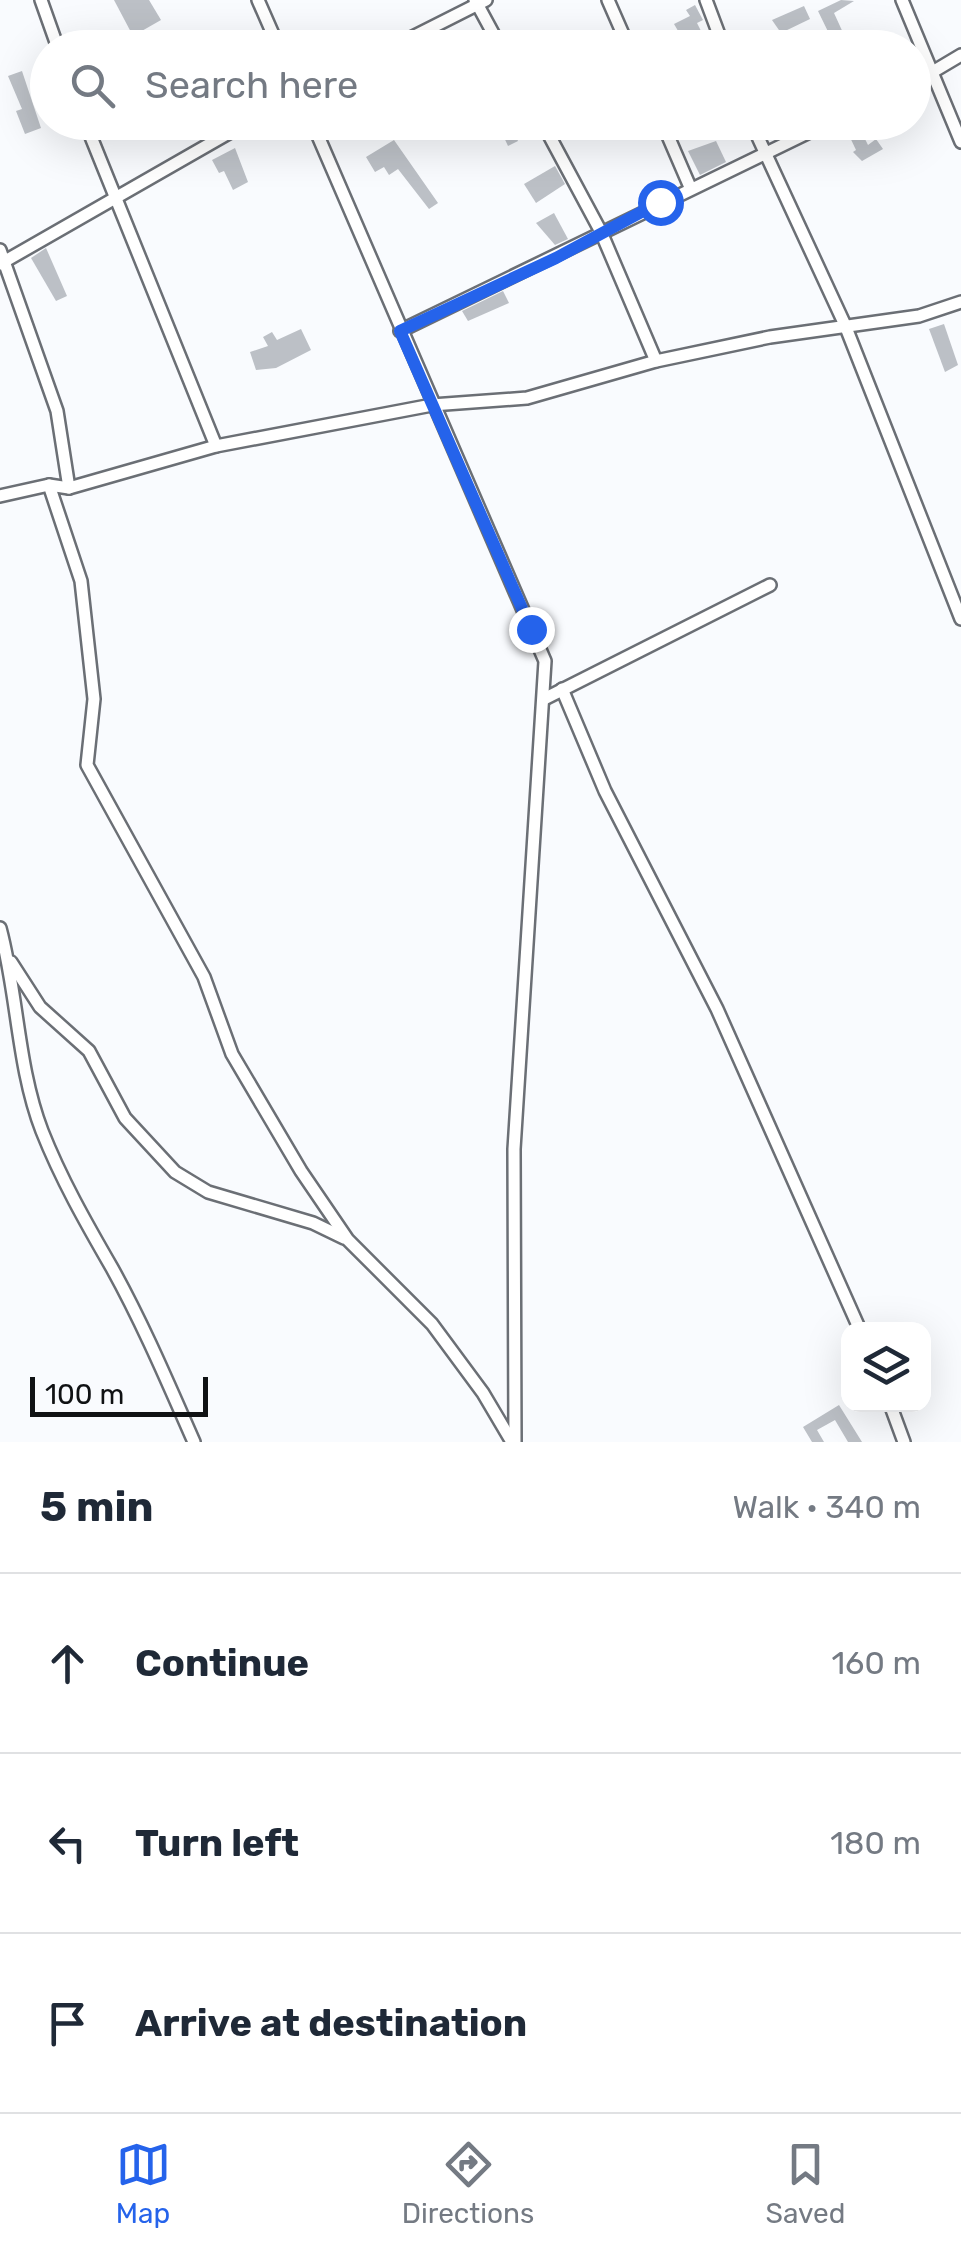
<!DOCTYPE html>
<html lang="en">
<head>
<meta charset="utf-8">
<style>
  :root { --surface:#fff; --page:#f6f6f7; --text:#1f2937; --muted:#747a83; --line:#e0e1e3; --accent:#2563eb }
  body { margin:0; font-family:Rubik,sans-serif; background:var(--page); color:var(--text) }
  .controls { position:absolute; right:30px; bottom:30px; display:grid; overflow:hidden; border-radius:20px; box-shadow:0 10px 40px #0002 }
  .controls button { width:90px; height:90px; display:grid; place-items:center; padding:0; border:0; border-bottom:2px solid var(--line); background:var(--surface); color:var(--text); font:50px sans-serif }
  .scale { position:absolute; left:30px; bottom:25px; width:178px; box-sizing:border-box; padding-left:10px; border:5px solid #101214; border-top:0; font-size:28px; line-height:35px; white-space:nowrap; color:#101214; -webkit-text-stroke:8px #f9fbfe; paint-order:stroke }
  .stop { position:absolute; width:30px; height:30px; margin:-22px; border:8px solid #2563eb; border-radius:50%; background:#fff }
  .stop.end { background:#2563eb; border-color:#fff; box-shadow:0 2px 10px #0008 }
  .list { margin:0; padding:0; list-style:none }
  h2 { display:flex; justify-content:space-between; align-items:center; height:130px; margin:0; padding:0 40px; font-size:42px }
  h2 small { font-size:32px; font-weight:400; color:var(--muted) }
  .list li { display:grid; grid-template-columns:65px 1fr auto; gap:30px; align-items:center; box-sizing:border-box; height:180px; padding:0 40px; border-top:2px solid var(--line) }
  .list b { display:block; font-size:38px; white-space:nowrap }
  .list em { font-size:32px; font-style:normal; color:var(--muted) }
  .icon { flex:none; width:55px; height:55px; fill:none; stroke:currentColor; stroke-width:2; stroke-linecap:round; stroke-linejoin:round }
  .map { position:relative; flex:none; width:961px; height:1442px; overflow:hidden }
  .search { position:absolute; background:var(--surface); box-shadow:0 10px 40px #0002; left:30px; right:30px; top:30px; height:110px; display:flex; align-items:center; gap:25px; box-sizing:border-box; padding:0 35px; border-radius:55px; color:var(--muted); font-size:38px }
  .sheet { height:670px; background:var(--surface) }
  nav { display:flex; justify-content:space-around; align-items:center; box-sizing:border-box; height:140px; border-top:2px solid var(--line); background:var(--surface); font-size:28px; color:var(--muted) }
  nav a { display:grid; justify-items:center; gap:5px }
  nav .on { color:var(--accent) }
  .map>svg:first-child { display:block }
  .building { fill:#bcc0c6 }
  .lines { fill:none; stroke-linecap:round; stroke-linejoin:round }
  .minor-casing { stroke:#6b6f75; stroke-width:16 }
  .minor { stroke:#fff; stroke-width:11 }
  .route { stroke:#2563eb; stroke-width:12 }
</style>
</head>
<body>
<div class="map">
<svg width="961" height="1442" viewBox="0 0 961 1442">
  <rect width="100%" height="100%" fill="#f9fbfe"/>
  <g class="building">
    <path d="M114,0H149L161,20L133,36Z"/>
    <path d="M841,0L854,1L834,13L850,48H836L818,11Z"/>
    <path d="M695,5L703,20L697,23L701,31L684,41L674,24L690,16L686,10Z"/>
    <path d="M804,6L810,19L781,33L772,20Z"/>
    <path d="M22,71L41,128L25,134L16,111L22,109L8,76Z"/>
    <path d="M483,122H533V124L515,134L518,141L508,146L501,131L489,136Z"/>
    <path d="M858,125L868,145L876,139L883,149L862,161L853,152L856,150L847,131Z"/>
    <path d="M394,140L438,203L429,209L398,169L389,175L384,167L375,172L366,157Z"/>
    <path d="M716,141L726,162L700,175L688,151Z"/>
    <path d="M235,148L248,182L233,190L224,171L219,173L212,160Z"/>
    <path d="M555,166L565,184L536,203L524,184Z"/>
    <path d="M554,213L568,239L555,245L536,223Z"/>
    <path d="M46,248L67,296L56,301L31,258Z"/>
    <path d="M503,291L509,303L468,321L462,311Z"/>
    <path d="M944,324L958,365L945,372L929,329Z"/>
    <path d="M301,329L311,350L276,368L256,370L250,352L268,346L263,337L272,332L277,340Z"/>
    <path d="M839,1405L862,1442H848L835,1420L817,1430L824,1442H812L803,1427Z"/>
  </g>
  <g class="lines">
    <defs>
      <g id="minor">
        <path d="M41,0L58,48"/>
        <path d="M258,0L279,48"/>
        <path d="M475,0L501,48"/>
        <path d="M608,0L629,48"/>
        <path d="M706,0L724,48"/>
        <path d="M902,0L961,142"/>
        <path d="M391,48L486,0"/>
        <path d="M914,83L961,55"/>
        <path d="M85,122L216,446"/>
        <path d="M312,122L545,661L514,1149L515,1442"/>
        <path d="M542,122L601,232L656,361"/>
        <path d="M662,122L690,187"/>
        <path d="M751,122L845,325L961,619"/>
        <path d="M0,250L57,411L69,488"/>
        <path d="M0,264L248,122"/>
        <path d="M400,331L830,122"/>
        <path d="M49,485L81,581L94,699L87,765L204,977L232,1054L301,1171L348,1240L432,1324L483,1393L512,1442"/>
        <path d="M0,496L49,485L69,488L216,446L432,405L527,398L656,361L770,337L919,316L961,302"/>
        <path d="M562,689L605,791L717,1009L860,1330"/>
        <path d="M544,699L770,585"/>
        <path d="M0,928C18,995 17,1066 42,1131C61,1179 86,1223 112,1268C143,1324 168,1383 194,1442"/>
        <path d="M11,962L40,1007L89,1051L125,1118L175,1172L208,1192L313,1223L344,1238"/>
        <path d="M890,1404L904,1442"/>
      </g>
    </defs>
    <use href="#minor" class="minor-casing"/>
    <use href="#minor" class="minor"/>
  </g>
  <g class="lines">
    <path class="route" d="M531,629L400,331L556,258L660,202"/>
  </g>
</svg>
<div class="controls">
<button><svg class="icon" aria-label="layers" viewBox="0 0 24 24"><path d="M12 4l9 5-9 5-9-5zM3 14l9 5 9-5"/></svg></button>
</div>
<div class="scale">100 m</div>
<div class="stop" style="left:660px;top:202px"></div>
<div class="stop end" style="left:531px;top:629px"></div>
<div class="search"><svg class="icon" aria-label="search" viewBox="0 0 24 24"><circle cx="10" cy="10" r="6"/><path d="M15 15l6 6"/></svg>Search here</div>
</div>
<section class="sheet">
<h2>5 min<small>Walk · 340 m</small></h2>
<ul class="list">
<li><svg class="icon" aria-label="ahead" viewBox="0 0 24 24"><path d="M12 20V5M6 11l6-6 6 6"/></svg><div><b>Continue</b></div><em>160 m</em></li>
<li><svg class="icon" aria-label="left" viewBox="0 0 24 24"><path d="M17 20v-9H6M10 6l-5 5 5 5"/></svg><div><b>Turn left</b></div><em>180 m</em></li>
<li><svg class="icon" aria-label="arrive" viewBox="0 0 24 24"><path d="M6 21V4h12l-3 4 3 4H6"/></svg><div><b>Arrive at destination</b></div></li>
</ul>
</section>
<nav>
<a class="on"><svg class="icon" aria-label="map" viewBox="0 0 24 24"><path d="M3 6l6-2 6 2 6-2v14l-6 2-6-2-6 2zM9 4v14M15 6v14"/></svg>Map</a>
<a><svg class="icon" aria-label="directions" viewBox="0 0 24 24"><path d="M12 3l9 9-9 9-9-9zM9 14v-3h6M13 9l2 2-2 2"/></svg>Directions</a>
<a><svg class="icon" aria-label="saved" viewBox="0 0 24 24"><path d="M7 4h10v16l-5-4-5 4z"/></svg>Saved</a>
</nav>
</body>
</html>
